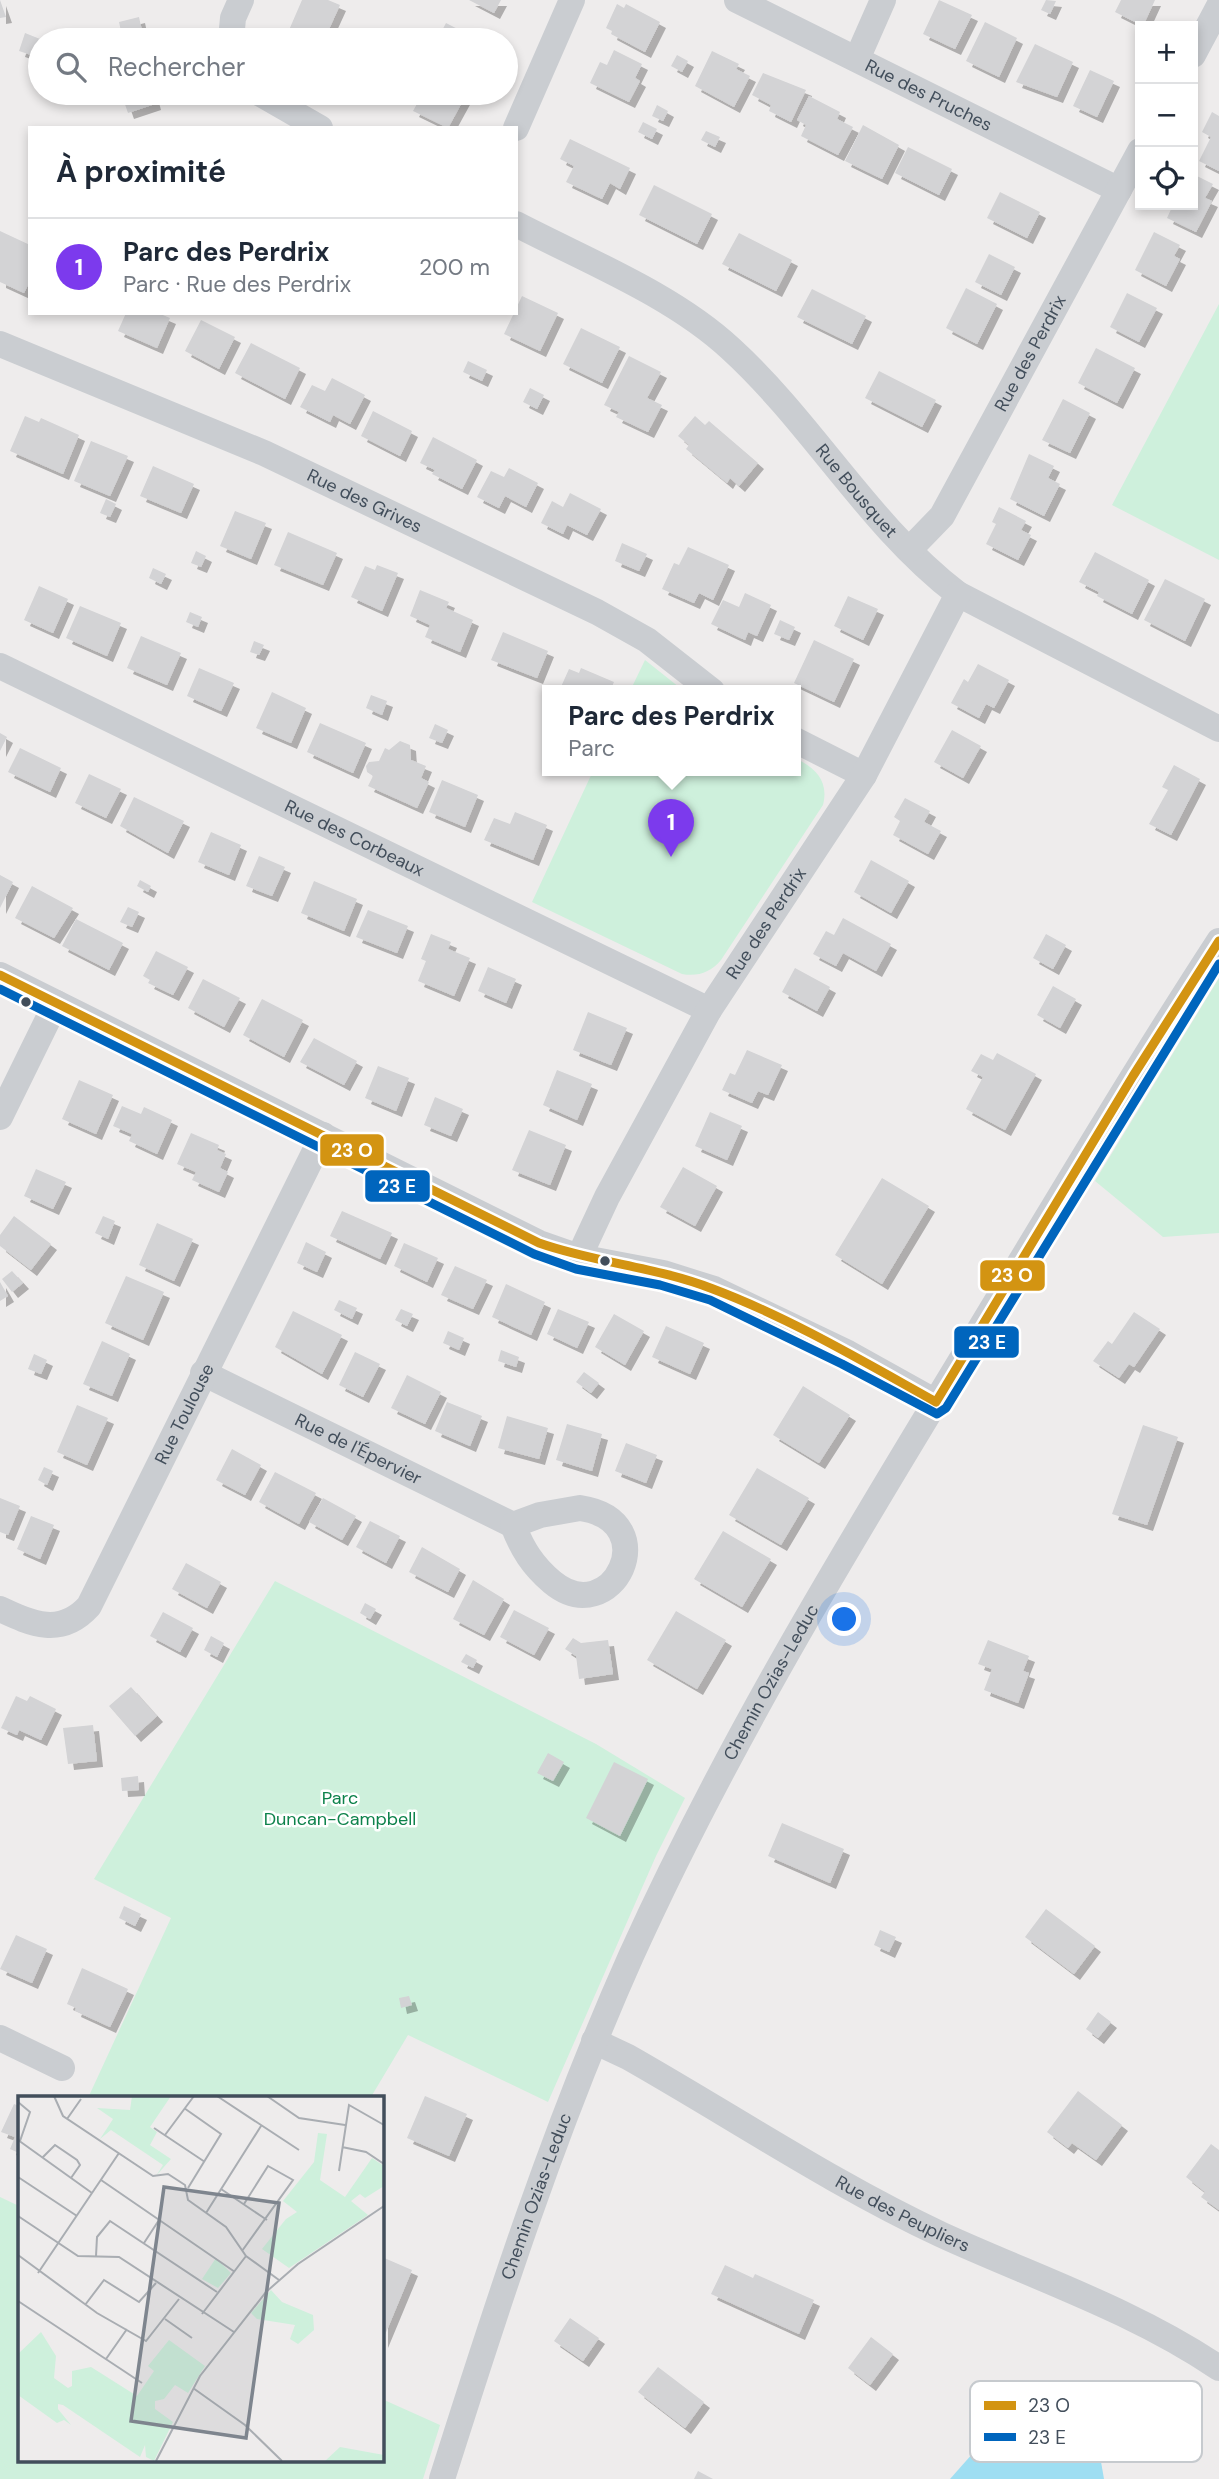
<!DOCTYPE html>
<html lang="fr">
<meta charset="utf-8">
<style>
:root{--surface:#fff;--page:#f6f6f7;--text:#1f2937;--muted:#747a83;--line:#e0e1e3;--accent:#7c3aed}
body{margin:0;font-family:"DM Sans",sans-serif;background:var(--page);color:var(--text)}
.controls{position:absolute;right:21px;top:21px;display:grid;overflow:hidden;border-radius:0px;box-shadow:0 4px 10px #0003}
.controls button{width:63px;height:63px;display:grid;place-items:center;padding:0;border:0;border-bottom:2px solid var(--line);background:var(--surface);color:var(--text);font:35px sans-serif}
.you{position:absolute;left:845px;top:1620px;width:24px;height:24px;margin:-18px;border:5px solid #fff;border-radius:50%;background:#1a73e8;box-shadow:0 0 0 10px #1a73e833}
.badge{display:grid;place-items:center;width:46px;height:46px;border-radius:50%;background:var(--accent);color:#fff;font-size:23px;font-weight:700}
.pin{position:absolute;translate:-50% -58px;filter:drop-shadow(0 2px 4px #0008)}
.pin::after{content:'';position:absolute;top:37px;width:24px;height:21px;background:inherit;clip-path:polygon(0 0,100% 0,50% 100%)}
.popup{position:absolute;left:542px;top:685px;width:259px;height:91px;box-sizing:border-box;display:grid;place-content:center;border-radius:0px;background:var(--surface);filter:drop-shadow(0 2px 5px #0005);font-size:23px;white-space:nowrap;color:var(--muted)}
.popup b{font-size:26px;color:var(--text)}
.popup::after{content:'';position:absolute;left:50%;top:100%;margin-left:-14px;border:14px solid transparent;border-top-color:var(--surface)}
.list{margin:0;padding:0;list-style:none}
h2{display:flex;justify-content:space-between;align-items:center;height:91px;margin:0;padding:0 28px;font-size:30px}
h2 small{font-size:23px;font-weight:400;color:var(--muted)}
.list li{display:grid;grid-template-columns:46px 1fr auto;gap:21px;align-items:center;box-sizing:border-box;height:98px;padding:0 28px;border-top:2px solid var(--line)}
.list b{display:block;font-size:26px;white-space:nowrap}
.list p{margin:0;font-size:23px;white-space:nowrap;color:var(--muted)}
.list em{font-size:23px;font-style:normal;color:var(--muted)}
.icon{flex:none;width:38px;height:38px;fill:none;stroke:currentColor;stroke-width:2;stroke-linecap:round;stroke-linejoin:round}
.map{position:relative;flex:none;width:1219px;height:2479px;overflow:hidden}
.search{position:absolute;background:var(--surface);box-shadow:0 4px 10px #0003;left:28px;top:28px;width:490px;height:77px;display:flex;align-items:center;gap:18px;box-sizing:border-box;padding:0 24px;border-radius:38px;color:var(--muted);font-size:26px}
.panel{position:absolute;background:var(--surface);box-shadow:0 4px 10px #0003;left:28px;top:126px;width:490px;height:189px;border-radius:0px}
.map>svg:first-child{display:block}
.green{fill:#cef0dc}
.water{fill:#9edef2}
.building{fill:#d3d3d5;filter:url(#shadow)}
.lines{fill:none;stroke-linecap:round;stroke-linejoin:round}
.minor{stroke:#cacdd1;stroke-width:26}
.bus-1-casing{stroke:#fff;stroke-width:14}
.bus-2-casing{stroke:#fff;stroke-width:14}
.bus-1{stroke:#d39412;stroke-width:9}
.bus-2{stroke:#0065bd;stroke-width:9}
.bus-dot{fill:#424e5b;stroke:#fff;stroke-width:2.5}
.labels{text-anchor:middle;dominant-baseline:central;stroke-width:5;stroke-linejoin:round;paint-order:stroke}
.street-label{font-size:18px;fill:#424e5b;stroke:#fff}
.park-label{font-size:18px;fill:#0d824b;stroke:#fff}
.inset-road{fill:none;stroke:#a9adb2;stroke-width:2}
.view{fill:#7e858e;fill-opacity:0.15;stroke:#7e858e;stroke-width:3.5}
.inset-edge{fill:none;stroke:#424e5b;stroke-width:3.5}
.key{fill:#fff;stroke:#c6cace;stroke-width:2}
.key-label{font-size:19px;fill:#424e5b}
.line-badge{stroke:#fff;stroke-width:2.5}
.badge-label{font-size:19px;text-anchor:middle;font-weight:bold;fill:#fff}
</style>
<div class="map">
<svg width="1219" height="2479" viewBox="0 0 1219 2479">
<defs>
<filter id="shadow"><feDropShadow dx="6" dy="6" stdDeviation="0" flood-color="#0004"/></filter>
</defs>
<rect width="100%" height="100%" fill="#eeecec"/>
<!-- green -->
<path class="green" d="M1219,304V560L1112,505Z
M645,660L684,691H630Z
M795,758C816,768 829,781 823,805L721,960C711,972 698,977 682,974L532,902L593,771H795Z
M1219,978V1233L1163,1237L1095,1181Z
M275,1581L596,1744L685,1798L656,1856L548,2102L408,2035L371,2097L88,2098L171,1918L94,1879Z
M0,2197L19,2206V2460H382V2399L440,2425L423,2479H0Z"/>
<!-- water -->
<path class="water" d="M1019,2401L1057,2405L1100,2456L1104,2479H950Z"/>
<!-- building -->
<path class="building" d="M0,0L6,17L0,18Z
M302,0H328L340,5L324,40H294L286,37Z
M469,0H501L494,13Z
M939,0L972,15L955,49L923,34Z
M1046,0L1056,1L1050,14L1041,10Z
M1121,0H1155L1143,26L1115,12Z
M617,4L624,8L626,4L660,22L645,52L611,34L612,31L606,28Z
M139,17L142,31L122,36L119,22Z
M985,22L1017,38L999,77L966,61Z
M446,23L479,40H437Z
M25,33L40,39L34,56L19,51Z
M1035,44L1073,62L1057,97L1016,82Z
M614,50L642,64L635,78L640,81L629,102L590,83L600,62L607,65Z
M712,51L739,64L736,69L750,76L734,107L695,86Z
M677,55L688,61L682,72L671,66Z
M1090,70L1114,81L1097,117L1073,106Z
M763,73L806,90L791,122L769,111L771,105L752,95Z
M121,93H152L155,104L128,113Z
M423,93H457L465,97L448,128L413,111Z
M809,96L840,112L837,119L853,127L838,155L801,136L806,125L797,120Z
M657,105L668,111L663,121L652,116Z
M1212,112L1219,116V171L1199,161L1211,137L1202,132Z
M643,122L657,129L652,139L638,132Z
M863,125L899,145L882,179L845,161Z
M706,131L720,137L715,147L701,140Z
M570,139L630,168L620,189L610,183L602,199L566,182L574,166L560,159Z
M908,147L952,169L939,195L895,173Z
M1193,174L1213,184L1205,198L1212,201L1196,232L1167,218L1173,205H1193Z
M654,185L712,214L697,244L639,215Z
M1000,192L1040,212L1027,238L987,218Z
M0,231L30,245V281L24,293L0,282Z
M1154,232L1180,245L1174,256L1180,259L1166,286L1135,270Z
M739,233L792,260L776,291L722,264Z
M989,254L1015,267L1001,295L975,282Z
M966,288L997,304L977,344L946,328Z
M812,289L866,316L852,344L797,317Z
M1127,293L1157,308L1139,342L1110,327Z
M522,296L558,313L540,351L504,334Z
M126,313H158L170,318L157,348L118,331Z
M201,320L235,337L219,369L185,351Z
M581,328L620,347L602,383L563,364Z
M251,343L300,368L285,399L235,373Z
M1096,348L1135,368L1117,403L1078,383Z
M629,356L661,372L647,398L662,405L648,432L616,417L619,412L604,405Z
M468,361L487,370L482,381L463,372Z
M879,371L936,400L922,427L865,398Z
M332,378L365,395L350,424L333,415L330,422L300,407L312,385L325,391Z
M530,388L544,395L537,409L523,402Z
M1063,399L1090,413L1070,453L1042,440Z
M373,411L412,431L400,456L361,436Z
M25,416L39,422L41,418L79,435L63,474L10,451Z
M695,416L705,425L709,421L758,463L739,486L730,478L727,483L686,449L689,445L678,436Z
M433,437L477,460L462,489L432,474L435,470L420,463Z
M91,441L128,456L110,496L74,481Z
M1029,454L1054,466L1048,478L1060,484L1044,516L1010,499Z
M153,466L194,484L181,513L140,496Z
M509,468L538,483L526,507L505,496L499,508L477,497L491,471L504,477Z
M570,493L601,509L587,535L567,525L563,534L541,523L552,501L563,507Z
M106,499L116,504L110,517L100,513Z
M999,507L1026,521L1021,530L1031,535L1018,560L986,544L996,524L992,522Z
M235,511L266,523L251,559L220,546Z
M288,532L337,553L323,585L274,565Z
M622,543L647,554L639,571L615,561Z
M688,547L729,565L713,600L699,593L694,603L662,589L674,563L679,565Z
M196,551L206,556L201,567L191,563Z
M1095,552L1149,580L1132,614L1097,596L1099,592L1079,582Z
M377,565L398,573L382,611L351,597L365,566L375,570Z
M153,568L166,574L161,584L149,578Z
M1165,579L1205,599L1185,641L1144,620Z
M39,586L68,599L53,633L24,620Z
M420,590L449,602L446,608L473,620L460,652L425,637L430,625L410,616Z
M745,593L771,605L757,636L748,632L745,640L711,624L723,600L739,607Z
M848,596L878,609L863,640L834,626Z
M80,606L121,623L107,656L66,638Z
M190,612L202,617L198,627L186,622Z
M780,620L795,627L789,640L774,634Z
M503,632L548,651L537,678L491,660Z
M141,636L181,653L167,685L127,668Z
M814,640L854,659L834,702L794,683Z
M254,641L264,645L259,655L250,652Z
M978,664L1009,680L994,708L986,704L979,718L951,703L964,679L968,682Z
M199,668L234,683L221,711L187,696Z
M581,668L614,682L610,691L560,689L569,669L579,673Z
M272,692L306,708L291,743L256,728Z
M371,695L387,701L382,715L366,708Z
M320,723L366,743L353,773L307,752Z
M435,724L448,730L442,743L429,738Z
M952,730L981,746L963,778L934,762Z
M0,733L7,737L0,751Z
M400,741L410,745L411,760L426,766L421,778L429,782L417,808L368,786L373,776L367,772L366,766L369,762L379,761L385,748L389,750Z
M20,748L61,768L50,792L8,772Z
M1174,765L1200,779L1171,835L1149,824L1168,790L1162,787Z
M89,774L121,789L106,818L75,803Z
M442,780L478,795L465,827L429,812Z
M134,797L184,821L168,853L120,826Z
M905,798L930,811L924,822L941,831L928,854L893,835L900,821L894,817Z
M515,812L547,825L533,860L484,840L494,818L510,824Z
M211,832L241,845L229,875L198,862Z
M259,856L285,867L272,896L246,886Z
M871,860L909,881L891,913L854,892Z
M0,875L13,882L0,908Z
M140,880L151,886L148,892L137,886Z
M314,881L357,899L344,931L301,913Z
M32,886L73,908L54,938L15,918Z
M128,907L139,912L132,927L120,922Z
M368,910L408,926L397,953L356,937Z
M843,918L891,944L876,971L843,953L836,966L813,954L826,931L834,935Z
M76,919L123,943L109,970L62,946Z
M431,934L451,942L448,949L470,958L454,996L418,981L426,961L421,959Z
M1046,934L1066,945L1053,969L1033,958Z
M156,951L188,967L173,995L148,983L150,980L143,976Z
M488,967L516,979L506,1003L478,991Z
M795,968L830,987L817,1011L782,992Z
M203,979L240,998L224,1027L188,1008Z
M1053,986L1076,999L1060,1028L1037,1015Z
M262,999L303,1020L284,1057L243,1035Z
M588,1012L627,1028L611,1065L573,1050Z
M314,1038L357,1061L344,1085L300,1062Z
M747,1050L782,1065L768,1095L758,1091L752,1103L722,1090L730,1073L735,1075Z
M997,1053L1036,1074L1005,1130L966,1109L983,1077L971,1071L981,1054L993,1060Z
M378,1066L409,1078L396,1111L365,1098Z
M557,1070L592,1084L577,1120L543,1105Z
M79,1080L113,1095L96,1134L62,1119Z
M435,1097L463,1109L451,1136L424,1125Z
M122,1106L141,1114L144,1107L172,1120L157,1154L129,1141L132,1134L113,1126Z
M710,1112L742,1126L727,1160L695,1146Z
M529,1130L566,1145L550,1185L512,1170Z
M191,1133L219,1145L217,1150L226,1154L220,1168L228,1172L219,1192L192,1180L196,1172L177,1164Z
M683,1167L717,1186L695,1226L660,1207Z
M36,1169L66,1182L53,1209L24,1196Z
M882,1178L929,1206L882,1284L835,1255Z
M342,1211L392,1233L380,1259L330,1236Z
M14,1216L51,1244L31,1270L0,1246V1235Z
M103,1216L115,1221L108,1239L95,1233Z
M157,1223L193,1239L174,1281L139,1265Z
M306,1242L326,1252L317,1272L297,1263Z
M404,1243L438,1258L427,1282L394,1266Z
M455,1266L487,1280L473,1309L441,1295Z
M12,1271L23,1283L12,1292L2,1279Z
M126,1276L164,1292L143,1340L105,1323Z
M0,1282L8,1296L0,1301Z
M506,1284L545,1302L531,1335L492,1317Z
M339,1300L357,1308L352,1319L334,1310Z
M401,1309L413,1314L407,1326L395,1320Z
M558,1309L589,1322L577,1348L547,1334Z
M293,1311L342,1335L322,1374L275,1347Z
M1134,1312L1160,1329L1134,1367L1129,1364L1119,1378L1093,1361L1108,1341L1112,1344Z
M614,1314L644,1331L625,1365L595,1347Z
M666,1326L704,1343L690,1374L652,1357Z
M448,1331L464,1338L459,1350L443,1343Z
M102,1341L130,1354L112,1396L83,1384Z
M501,1350L519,1357L516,1367L498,1361Z
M355,1352L380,1364L363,1397L339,1385Z
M34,1354L47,1360L41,1374L28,1369Z
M584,1372L599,1383L591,1393L576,1382Z
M407,1375L441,1392L425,1424L391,1408Z
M803,1386L850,1415L819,1463L773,1435Z
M447,1402L482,1416L470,1446L435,1431Z
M77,1405L108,1418L87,1465L57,1452Z
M507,1416L548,1428L539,1459L498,1448Z
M567,1424L602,1434L592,1471L556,1460Z
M1143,1425L1178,1437L1147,1525L1112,1514Z
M626,1443L657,1455L646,1483L615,1471Z
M232,1449L261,1465L245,1495L216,1480Z
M44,1467L53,1471L47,1485L38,1480Z
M757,1468L809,1498L781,1545L729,1515Z
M275,1472L316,1493L299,1524L259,1502Z
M0,1498L20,1506L8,1535L0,1532Z
M323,1498L356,1516L342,1540L309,1522Z
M31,1516L54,1525L40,1559L17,1549Z
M370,1521L400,1536L386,1563L356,1547Z
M723,1531L771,1559L742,1607L694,1579Z
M422,1547L460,1569L448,1592L409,1572Z
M186,1563L221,1582L207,1608L172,1589Z
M473,1580L504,1599L484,1635L453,1619Z
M365,1603L376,1609L370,1619L360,1613Z
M514,1610L549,1628L534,1655L500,1637Z
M676,1611L726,1640L697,1689L647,1660Z
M163,1612L193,1628L180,1652L150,1636Z
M211,1636L224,1643L217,1657L204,1650Z
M573,1638L581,1643L608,1640L613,1674L579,1679L576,1656L565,1649Z
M988,1640L1029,1656L1023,1671L1029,1673L1018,1703L984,1690L992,1669L978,1664Z
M466,1654L477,1660L473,1668L461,1662Z
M131,1687L157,1716L135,1736L109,1706Z
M16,1696L27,1701L30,1696L56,1709L41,1740L19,1730L17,1735L1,1728Z
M93,1725L97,1761L68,1764L63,1728Z
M548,1753L564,1762L553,1781L537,1773Z
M614,1762L648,1779L620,1836L586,1818Z
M138,1776L139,1790L122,1791L121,1778Z
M782,1823L844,1849L830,1883L768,1856Z
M124,1906L141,1914L135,1926L119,1918Z
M1046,1909L1095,1946L1074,1974L1025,1937Z
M880,1930L896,1937L889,1952L874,1945Z
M16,1935L47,1949L32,1983L0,1969Z
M82,1968L128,1989L110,2027L75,2011L76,2008L67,2004Z
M409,1996L412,2005L401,2008L399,1998Z
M1098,2012L1111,2022L1098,2038L1086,2029Z
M1078,2091L1122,2125L1096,2160L1072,2143L1068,2148L1047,2132Z
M425,2096L467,2114L449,2156L407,2138Z
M14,2104L19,2106V2153L10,2149L15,2137L1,2132Z
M1211,2144L1219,2150V2210L1201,2197L1205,2192L1186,2177Z
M382,2257L412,2270L382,2342Z
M725,2265L753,2278L755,2274L814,2300L799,2334L711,2294Z
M570,2318L599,2338L583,2361L554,2341Z
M871,2337L893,2354L870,2385L848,2368Z
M658,2367L704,2402L685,2428L638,2392Z
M698,2471L713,2479H694Z"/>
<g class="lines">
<!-- minor -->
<g class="minor">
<path id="s1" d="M737,0L1119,190"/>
<path d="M231,40L233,18L241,0"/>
<path d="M1193,55L1219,6"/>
<path d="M857,59L883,0"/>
<path d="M259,93L320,128"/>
<path d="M516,128L572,0"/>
<path id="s2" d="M516,224C587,261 673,295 731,349C813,424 869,526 958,594L1219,729"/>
<path id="s3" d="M0,344L264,453L597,612L647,640L712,691"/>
<path id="s4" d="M910,549L942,516L1140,151"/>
<path id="s5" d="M0,666L709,1010"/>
<path d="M795,740L864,775"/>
<path d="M0,975L539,1243L579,1257L663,1273L714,1289L848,1353L936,1402"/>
<path d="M0,1117L56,1003"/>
<path id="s6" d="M579,1257L607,1197L709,1010L864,775L958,594"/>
<path id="s7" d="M203,1373L513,1525"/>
<path d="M580,1508C667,1521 612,1632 552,1582C533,1566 522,1549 513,1525L540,1515Z"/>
<path id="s8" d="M0,1609C32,1624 61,1637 89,1606L323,1135"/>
<path d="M0,2038L62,2068"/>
<path id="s9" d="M594,2041L628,2057C732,2116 833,2184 942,2235C1036,2278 1133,2310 1219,2368"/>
<path id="s10" d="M442,2479C498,2302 555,2126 631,1956C721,1757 833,1571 946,1385C1036,1237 1124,1087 1219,941"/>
</g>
<defs>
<path id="bus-1" d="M0,975L539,1243C596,1263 657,1267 713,1289C790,1318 864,1362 936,1402L1133,1076L1219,941"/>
<path id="bus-2" d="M0,989L534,1254L576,1269L660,1285L710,1300L842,1364L937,1414L946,1408L1219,964"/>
</defs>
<!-- bus-1 casing -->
<use href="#bus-1" class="bus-1-casing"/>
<!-- bus-2 casing -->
<use href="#bus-2" class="bus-2-casing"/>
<!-- bus-1 -->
<use href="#bus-1" class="bus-1"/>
<!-- bus-2 -->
<use href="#bus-2" class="bus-2"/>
</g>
<!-- markers -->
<g class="bus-dot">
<circle cx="26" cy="1002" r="6"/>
<circle cx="605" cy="1261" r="6"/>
</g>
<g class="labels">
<!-- street labels -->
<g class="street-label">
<text stroke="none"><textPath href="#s1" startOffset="214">Rue des Pruches</textPath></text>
<text stroke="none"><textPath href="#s4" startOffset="231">Rue des Perdrix</textPath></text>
<text stroke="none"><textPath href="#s2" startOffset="439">Rue Bousquet</textPath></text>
<text stroke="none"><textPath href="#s3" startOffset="397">Rue des Grives</textPath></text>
<text stroke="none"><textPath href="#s5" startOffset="394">Rue des Corbeaux</textPath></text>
<text stroke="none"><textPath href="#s6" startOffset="383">Rue des Perdrix</textPath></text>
<text stroke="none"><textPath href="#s8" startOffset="312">Rue Toulouse</textPath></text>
<text stroke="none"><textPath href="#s7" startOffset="173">Rue de l'Épervier</textPath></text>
<text stroke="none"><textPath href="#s10" startOffset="864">Chemin Ozias-Leduc</textPath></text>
<text stroke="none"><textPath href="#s10" startOffset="298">Chemin Ozias-Leduc</textPath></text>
<text stroke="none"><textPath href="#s9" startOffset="354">Rue des Peupliers</textPath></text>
</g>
<!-- park labels -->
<g class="park-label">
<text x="340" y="1798">Parc<tspan x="340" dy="21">Duncan-Campbell</tspan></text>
</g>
</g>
<!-- overview -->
<g transform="translate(18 2096)">
<rect width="366" height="366" fill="#eeecec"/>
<path d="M114,0H153L132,31L139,36L132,49L153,63L138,80L145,69L93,34L82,43L95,23L79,12L112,14ZM300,37L309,38L302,84L327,101L354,62L366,70V90L347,102L342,98L333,105L350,119L271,172L244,153L268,123L279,116L265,105L296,66ZM198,162L213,177L200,192L184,183ZM253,194L264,206L295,219L296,234L280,248L272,243L277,229L239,223L233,217ZM23,236L38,260L36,282L50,292L54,290V275L73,271L119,300L136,275L130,270L151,244L187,270L170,297L157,289L146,303L137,305V313L155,326L136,365L128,361L127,349L122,361L45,309L40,308V313L53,329L46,324L39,327L0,299V258ZM322,351L366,359V365H307Z" fill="#cef0dc"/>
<path class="inset-road" d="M36,0L45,20L135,80L150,78L167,89L170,104L208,131L228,160L261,184M199,0L281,54M249,0L281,22L327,29M0,6L12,16L2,45M166,12L203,38L170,92M49,23L63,3M136,32L187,66M147,39L176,0M0,44L74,97M324,51L348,56L366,68M24,62L37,49L59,64L62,69L53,82M321,75L331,9L366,29M0,81L59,120M83,84L217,176M203,93L249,124M188,117L243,30M0,120L60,160L101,161L216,236M126,147L141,124M224,155L275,84L250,70L226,108M0,159L79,217L128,245L161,203M78,160L79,141L92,125L199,196M20,177L101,57M0,205L124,287M67,209L86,184L121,206L138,187M184,218L228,160M147,223L174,242M88,263L109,233M175,292L227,329L264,365M138,365L182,280L248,196L280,168L366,110"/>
<path class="view" d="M146,91L261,107L228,342L113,325Z"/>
<rect width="366" height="366" class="inset-edge"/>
</g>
<!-- legend -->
<rect x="970" y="2381" width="232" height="81" rx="10" class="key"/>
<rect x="984" y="2401" width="32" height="9" fill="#d39412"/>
<rect x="984" y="2433" width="32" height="8" fill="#0065bd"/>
<g class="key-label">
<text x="1028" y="2412">23 O</text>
<text x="1028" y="2444">23 E</text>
</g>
<g class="line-badge">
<rect x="319" y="1133" width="66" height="34" rx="7" fill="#d39412"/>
<rect x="364" y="1169" width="67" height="34" rx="7" fill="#0065bd"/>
<rect x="979" y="1259" width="67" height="33" rx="7" fill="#d39412"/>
<rect x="953" y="1325" width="67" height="34" rx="7" fill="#0065bd"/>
</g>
<g class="badge-label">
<text x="352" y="1157">23 O</text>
<text x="397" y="1193">23 E</text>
<text x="1012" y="1282">23 O</text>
<text x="987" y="1349">23 E</text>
</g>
</svg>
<div class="controls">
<button>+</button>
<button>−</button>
<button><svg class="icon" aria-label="locate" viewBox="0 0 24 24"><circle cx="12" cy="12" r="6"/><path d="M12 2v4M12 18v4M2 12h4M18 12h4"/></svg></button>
</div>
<div class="you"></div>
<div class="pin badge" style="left:671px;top:857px">1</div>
<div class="popup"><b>Parc des Perdrix</b>Parc</div>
<div class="search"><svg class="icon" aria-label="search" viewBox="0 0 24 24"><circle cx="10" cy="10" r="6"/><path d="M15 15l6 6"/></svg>Rechercher</div>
<section class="panel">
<h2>À proximité<small></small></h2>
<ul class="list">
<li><span class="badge">1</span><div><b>Parc des Perdrix</b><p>Parc · Rue des Perdrix</p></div><em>200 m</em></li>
</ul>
</section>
</div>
